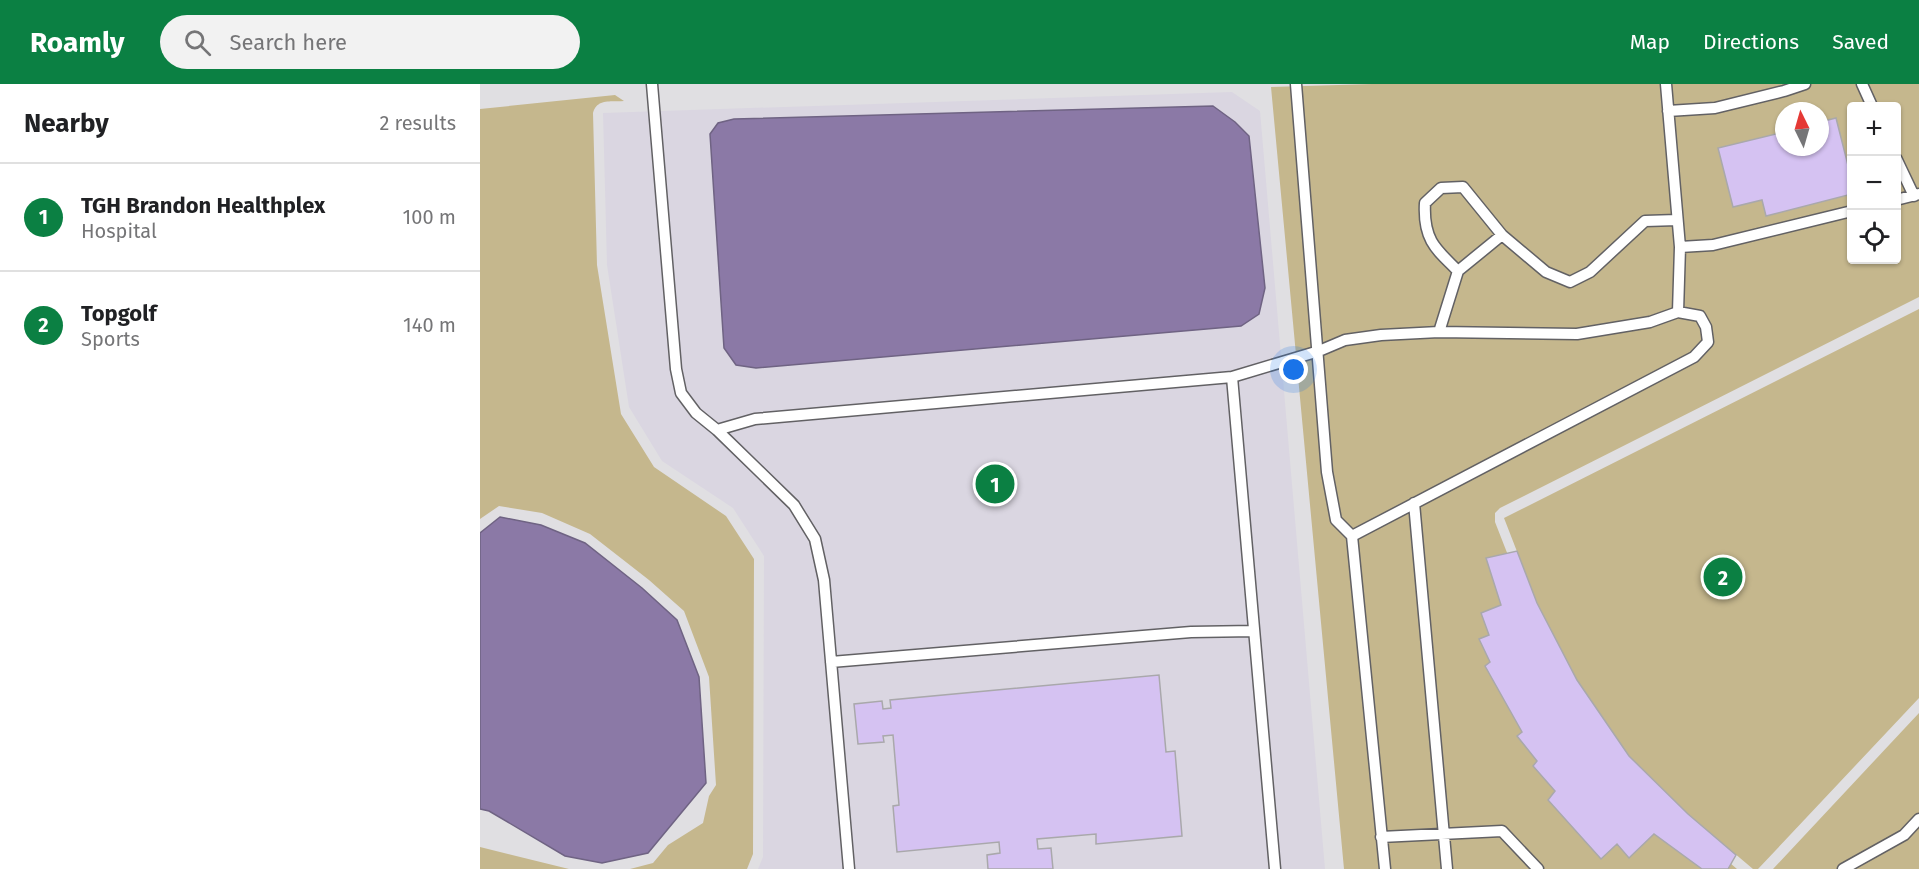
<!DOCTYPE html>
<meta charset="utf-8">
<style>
:root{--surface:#fff;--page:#f2f2f2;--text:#202124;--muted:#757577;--line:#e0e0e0;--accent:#0b8043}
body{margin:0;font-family:"Fira Sans",sans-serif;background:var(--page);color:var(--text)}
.controls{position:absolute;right:18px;top:18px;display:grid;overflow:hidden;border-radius:6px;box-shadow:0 2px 4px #0004}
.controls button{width:54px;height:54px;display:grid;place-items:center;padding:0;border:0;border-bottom:2px solid var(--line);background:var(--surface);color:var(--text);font:30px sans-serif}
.compass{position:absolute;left:1295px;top:18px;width:54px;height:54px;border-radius:50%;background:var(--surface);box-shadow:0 2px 4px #0004;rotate:355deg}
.you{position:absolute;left:814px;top:286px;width:21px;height:21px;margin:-15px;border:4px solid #fff;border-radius:50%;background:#1a73e8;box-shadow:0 0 0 9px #1a73e833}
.badge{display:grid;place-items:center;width:39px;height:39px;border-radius:50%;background:var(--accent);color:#fff;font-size:20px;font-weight:700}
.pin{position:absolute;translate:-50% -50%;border:3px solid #fff;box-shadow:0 2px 6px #0006}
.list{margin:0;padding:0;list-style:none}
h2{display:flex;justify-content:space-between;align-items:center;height:78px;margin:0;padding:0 24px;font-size:26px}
h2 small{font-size:20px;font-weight:400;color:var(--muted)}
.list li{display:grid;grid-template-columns:39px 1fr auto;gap:18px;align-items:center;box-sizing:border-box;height:108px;padding:0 24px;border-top:2px solid var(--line)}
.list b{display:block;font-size:22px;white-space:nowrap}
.list p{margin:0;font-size:20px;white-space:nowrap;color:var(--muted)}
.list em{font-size:20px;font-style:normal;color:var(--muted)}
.icon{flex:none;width:33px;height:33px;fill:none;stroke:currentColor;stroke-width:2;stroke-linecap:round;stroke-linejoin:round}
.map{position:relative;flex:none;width:1439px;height:785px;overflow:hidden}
header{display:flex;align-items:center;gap:36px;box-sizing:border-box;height:84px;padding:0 30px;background:var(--accent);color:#fff}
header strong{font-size:28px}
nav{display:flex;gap:33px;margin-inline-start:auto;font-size:21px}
.search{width:420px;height:54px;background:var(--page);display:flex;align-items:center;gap:15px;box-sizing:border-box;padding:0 21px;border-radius:33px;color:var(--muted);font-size:22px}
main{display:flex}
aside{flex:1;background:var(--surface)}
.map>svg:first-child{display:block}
.built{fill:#dad6e1}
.green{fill:#c5b78d;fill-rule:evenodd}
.water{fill:#8b79a6;stroke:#6f6383;stroke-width:1.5}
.building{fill:#d5c2f2;stroke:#a9a8ab;stroke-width:1.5}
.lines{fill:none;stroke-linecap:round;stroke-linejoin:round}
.lane-casing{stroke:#626164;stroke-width:13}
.lane{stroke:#fff;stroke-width:10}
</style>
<header>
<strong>Roamly</strong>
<div class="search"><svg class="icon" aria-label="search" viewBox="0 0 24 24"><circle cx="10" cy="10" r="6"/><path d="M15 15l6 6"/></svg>Search here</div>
<nav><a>Map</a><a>Directions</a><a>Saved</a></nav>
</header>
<main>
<aside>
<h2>Nearby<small>2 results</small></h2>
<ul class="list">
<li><span class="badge">1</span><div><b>TGH Brandon Healthplex</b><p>Hospital</p></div><em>100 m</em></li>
<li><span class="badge">2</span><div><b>Topgolf</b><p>Sports</p></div><em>140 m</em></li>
</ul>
</aside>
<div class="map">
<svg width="1439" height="785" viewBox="0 0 1439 785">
<rect width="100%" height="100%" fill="#e0dfe2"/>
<!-- built -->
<path class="built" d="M752,8L780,27L845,785H278L283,773L284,472L253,424L182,377L149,323L127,181L123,29Z"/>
<!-- green -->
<path class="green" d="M892,0H1439V213L1020,424L1015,429V438L1049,525L1089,603L1202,738L1257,785H864L791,3ZM1372,22H1416V176H1372ZM1304,27H1340V63H1304Z
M135,11L144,17C131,18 117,14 113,29L117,181L141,330L174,383L246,432L274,475L273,770L267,785H150L173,779L188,761L223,739L229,712L236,701L229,593L204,527L169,496L110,450L62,429L19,422L0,435V25Z
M1439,225V614L1278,785H1273L1208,730L1149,672L1097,596L1057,519L1024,434Z
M1439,629V785H1293Z
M0,763L89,785H0Z"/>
<!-- water -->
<path class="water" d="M733,22L755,38L769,52L785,204L779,230L761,242L276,284L256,281L244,264L230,50L238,39L254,35Z
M20,433L61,441L105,459L162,504L197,536L219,593L226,699L168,769L122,779L85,772L9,727L0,725V449Z"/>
<!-- building -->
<path class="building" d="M1356,34L1372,97V110L1286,132L1282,116L1253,123L1238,64L1304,48V63H1340V38Z
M1037,467L1057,519L1097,596L1149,672L1208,730L1256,771L1248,785H1222L1174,750L1149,774L1137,760L1121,775L1068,716L1075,707L1053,682L1057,677L1037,652L1042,648L1005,582L1010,578L999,555L1009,551L1001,529L1021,521L1006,474Z
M679,591L686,668L695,667L702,752L616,760V750L557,755L558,765L571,764L573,785H508L507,771L520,769L519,758L417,768L413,722L419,721L413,651L403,652L404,658L378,660L374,620L402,617L403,625L411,624L410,616Z"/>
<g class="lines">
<defs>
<path id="lane" d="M172,0L196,285L201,309L216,329L237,346L314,421L335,455L344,496L369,785
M816,0L847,388L856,436L872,452L905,785
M1186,0L1200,163L1198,228
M1382,0L1392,22
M1188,27L1235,24L1304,7L1325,0
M1416,74L1434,112
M1416,116L1439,110
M1200,163L1233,161L1372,127
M978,187C954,164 943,154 945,119L961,104L983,103L1022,151
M959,248L978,187L1022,151L1066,188L1090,198L1110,188L1165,137L1197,136
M752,293L795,785
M237,346L275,335L752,293L839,267L865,256L901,251L959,248L1097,250L1170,238L1198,228L1220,232L1226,243L1228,258L1214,273L872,452
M934,419L967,785
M351,578L711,548L774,547
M901,753L1022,747L1058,785
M1363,785L1424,751L1439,735"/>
</defs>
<!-- lane casing -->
<use href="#lane" class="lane-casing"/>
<!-- lane -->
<use href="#lane" class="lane"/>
</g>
</svg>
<div class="controls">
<button>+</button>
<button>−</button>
<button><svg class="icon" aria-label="locate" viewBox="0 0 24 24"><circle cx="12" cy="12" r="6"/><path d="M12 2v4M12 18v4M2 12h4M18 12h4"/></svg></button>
</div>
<svg class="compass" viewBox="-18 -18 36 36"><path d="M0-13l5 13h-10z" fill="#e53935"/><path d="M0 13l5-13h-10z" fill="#757577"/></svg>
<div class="you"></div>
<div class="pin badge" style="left:515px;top:400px">1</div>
<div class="pin badge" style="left:1243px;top:493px">2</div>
</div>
</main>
